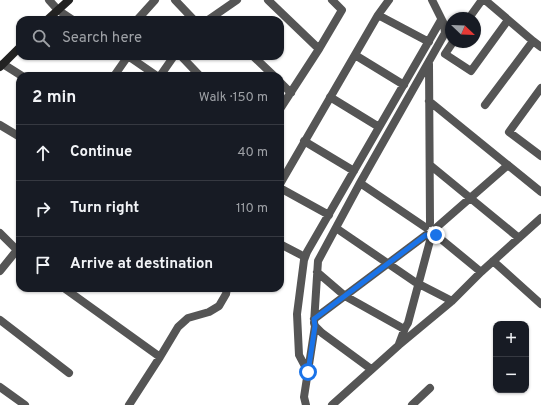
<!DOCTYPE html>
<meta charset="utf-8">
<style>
:root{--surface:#171b24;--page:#20242c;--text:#f1f3f6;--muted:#9ea1a6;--line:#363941}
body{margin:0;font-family:Overpass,sans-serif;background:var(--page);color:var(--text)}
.controls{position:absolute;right:12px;bottom:12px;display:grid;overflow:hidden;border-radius:8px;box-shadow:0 1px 3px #0004}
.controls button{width:36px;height:36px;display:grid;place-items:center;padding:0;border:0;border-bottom:1px solid var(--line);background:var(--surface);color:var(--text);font:20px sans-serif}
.compass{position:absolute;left:445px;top:12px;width:36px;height:36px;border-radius:50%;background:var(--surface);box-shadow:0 1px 3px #0004;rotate:113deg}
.stop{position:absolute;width:12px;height:12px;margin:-9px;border:3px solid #1a73e8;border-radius:50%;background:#fff}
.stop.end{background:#1a73e8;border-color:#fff;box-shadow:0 1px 4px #0008}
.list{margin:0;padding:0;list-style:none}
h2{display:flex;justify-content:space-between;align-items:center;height:52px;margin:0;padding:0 16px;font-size:17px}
h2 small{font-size:13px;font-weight:400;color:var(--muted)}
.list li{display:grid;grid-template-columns:26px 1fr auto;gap:12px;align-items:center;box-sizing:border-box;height:56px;padding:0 16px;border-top:1px solid var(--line)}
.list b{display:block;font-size:15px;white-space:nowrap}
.list em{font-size:13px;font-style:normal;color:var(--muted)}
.icon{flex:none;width:22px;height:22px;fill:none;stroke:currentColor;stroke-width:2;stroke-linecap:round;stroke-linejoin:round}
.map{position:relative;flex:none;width:541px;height:405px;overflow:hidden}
.search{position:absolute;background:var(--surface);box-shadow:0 1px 3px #0004;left:16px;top:16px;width:268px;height:44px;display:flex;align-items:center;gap:10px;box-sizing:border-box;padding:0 14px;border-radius:12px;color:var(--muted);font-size:15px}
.panel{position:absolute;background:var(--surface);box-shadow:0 1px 3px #0004;left:16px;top:72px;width:268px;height:220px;border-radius:12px}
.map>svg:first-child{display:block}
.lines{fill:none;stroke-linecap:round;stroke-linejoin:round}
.minor{stroke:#555;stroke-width:8}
.secondary{stroke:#222;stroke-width:8}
.route{stroke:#1a73e8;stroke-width:5}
</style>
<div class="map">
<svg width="541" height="405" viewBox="0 0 541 405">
<rect width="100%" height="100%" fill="#fff"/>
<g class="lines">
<!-- minor -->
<path class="minor" d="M49,0L58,10L73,20
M175,0L194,20
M268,0L319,49
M485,0L533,41L541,47
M378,15L429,42
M469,18L482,0
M137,20L155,0
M208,20L237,0
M453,42L445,54L471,71L508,20
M355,55L404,85
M181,56L200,76
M253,56L274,76
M3,64L22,76
M429,64L430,223
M114,76L128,56L157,76
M160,76L174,56
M280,82L291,93
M541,88L509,132L541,156
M330,97L379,127
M429,101L541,192
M485,105L533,41
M280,109L319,49L342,10L332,0
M0,125L20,137
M304,141L354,171
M430,165L519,238
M360,183L425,227
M280,184L378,15L389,0
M280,188L329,215
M437,227L508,165
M336,228L415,282L452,301
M0,233L20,253
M436,235L481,272
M280,244L305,257
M493,261L541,304
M0,271L17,250
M317,272L345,296L404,329
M64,288L160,357
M314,319L426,235
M0,320L69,373
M315,326L322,333L371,369
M399,344L405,328L408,323L431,237
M308,372L299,355L297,314L304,260L307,252L441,20
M0,387L25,405
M129,405L160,357L178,327L188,318L209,312L219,306L226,294L227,288
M306,405L304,397L315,326L314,323L318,261L360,183L445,33L444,24L432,0
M332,405L399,345L452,301L481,272L541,218
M412,405L430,388"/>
<!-- secondary -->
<path class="secondary" d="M47,20L69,0
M0,67L20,47"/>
</g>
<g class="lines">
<!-- route -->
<path class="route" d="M308,372L315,326L314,319L426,235L429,237L436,235"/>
</g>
</svg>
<div class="controls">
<button>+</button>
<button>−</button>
</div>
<svg class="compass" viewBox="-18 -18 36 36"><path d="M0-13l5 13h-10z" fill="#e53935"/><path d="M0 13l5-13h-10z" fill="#9ea1a6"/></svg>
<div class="stop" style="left:308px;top:372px"></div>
<div class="stop end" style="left:436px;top:235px"></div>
<div class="search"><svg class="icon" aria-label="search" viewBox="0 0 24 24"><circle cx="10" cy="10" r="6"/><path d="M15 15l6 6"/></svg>Search here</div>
<section class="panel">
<h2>2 min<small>Walk · 150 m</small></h2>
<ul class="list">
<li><svg class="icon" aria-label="ahead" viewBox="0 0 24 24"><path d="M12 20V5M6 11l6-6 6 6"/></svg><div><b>Continue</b></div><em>40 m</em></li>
<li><svg class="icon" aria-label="right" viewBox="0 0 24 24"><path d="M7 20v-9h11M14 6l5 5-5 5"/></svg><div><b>Turn right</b></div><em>110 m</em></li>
<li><svg class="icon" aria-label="arrive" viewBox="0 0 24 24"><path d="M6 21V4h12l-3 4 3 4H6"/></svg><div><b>Arrive at destination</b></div></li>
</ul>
</section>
</div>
